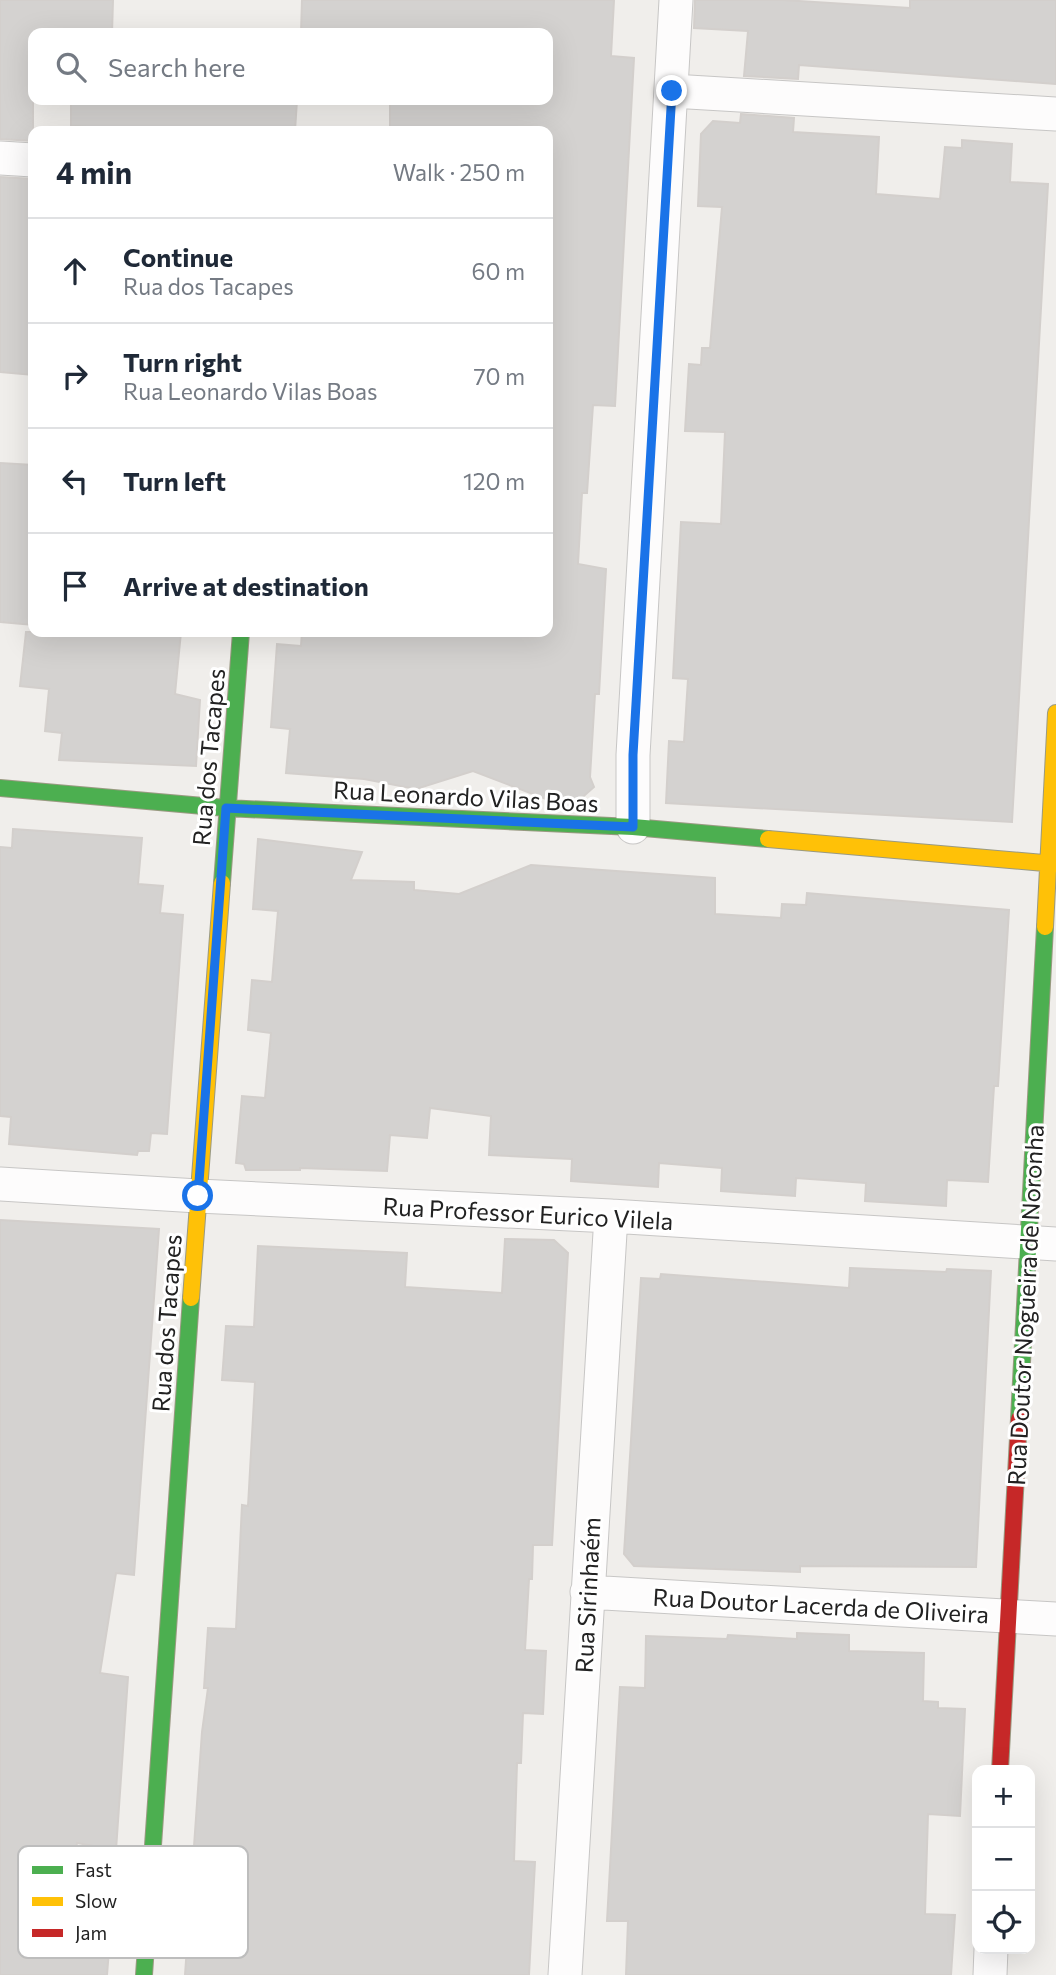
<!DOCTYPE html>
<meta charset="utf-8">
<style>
:root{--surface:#fff;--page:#f2f2f3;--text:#1f2937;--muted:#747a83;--line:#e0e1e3}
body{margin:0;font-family:Commissioner,sans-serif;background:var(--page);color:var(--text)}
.controls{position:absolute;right:21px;bottom:21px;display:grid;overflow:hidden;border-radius:14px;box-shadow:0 7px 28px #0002}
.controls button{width:63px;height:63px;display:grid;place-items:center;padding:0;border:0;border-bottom:2px solid var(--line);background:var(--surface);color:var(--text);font:35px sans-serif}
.stop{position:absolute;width:21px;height:21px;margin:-16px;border:5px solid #1a73e8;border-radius:50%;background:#fff}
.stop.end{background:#1a73e8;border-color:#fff;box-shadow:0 2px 7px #0008}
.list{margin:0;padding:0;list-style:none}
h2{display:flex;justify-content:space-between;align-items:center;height:91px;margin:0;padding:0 28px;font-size:30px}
h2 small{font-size:23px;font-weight:400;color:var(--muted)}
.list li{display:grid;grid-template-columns:46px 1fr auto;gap:21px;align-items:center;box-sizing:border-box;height:105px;padding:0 28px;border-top:2px solid var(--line)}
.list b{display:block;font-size:26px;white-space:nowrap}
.list p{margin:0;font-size:23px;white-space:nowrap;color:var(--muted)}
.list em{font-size:23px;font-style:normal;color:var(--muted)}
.icon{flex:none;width:38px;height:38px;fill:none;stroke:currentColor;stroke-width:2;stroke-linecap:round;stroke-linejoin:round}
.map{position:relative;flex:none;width:1056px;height:1975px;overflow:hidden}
.search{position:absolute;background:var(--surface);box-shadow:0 7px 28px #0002;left:28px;top:28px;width:525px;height:77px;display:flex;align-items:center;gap:18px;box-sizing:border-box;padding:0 24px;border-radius:14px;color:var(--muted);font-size:26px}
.panel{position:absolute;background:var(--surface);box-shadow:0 7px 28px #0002;left:28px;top:126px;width:525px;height:511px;border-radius:14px}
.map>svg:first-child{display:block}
.building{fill:#d4d2d0;stroke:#d3cfcc;stroke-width:2}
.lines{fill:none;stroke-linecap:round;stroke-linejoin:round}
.street-casing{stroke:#c7c6c5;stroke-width:35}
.fast-casing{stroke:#9a9a82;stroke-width:18}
.slow-casing{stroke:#9a9a82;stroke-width:18}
.jam-casing{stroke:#9a9a82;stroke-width:18}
.street{stroke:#fdfcfc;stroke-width:33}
.fast{stroke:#4caf50;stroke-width:16}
.slow{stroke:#ffc107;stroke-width:16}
.jam{stroke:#c62828;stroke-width:16}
.route{stroke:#1a73e8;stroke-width:9}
.labels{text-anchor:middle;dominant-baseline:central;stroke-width:6;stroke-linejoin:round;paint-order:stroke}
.street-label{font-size:24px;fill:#222;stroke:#fff}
.key{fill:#fff;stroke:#bdbdbd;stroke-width:2}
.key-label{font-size:19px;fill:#222}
</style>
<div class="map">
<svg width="1056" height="1975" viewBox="0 0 1056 1975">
<rect width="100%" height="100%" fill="#f0eeeb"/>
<!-- building -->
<path class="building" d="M0,0H113L112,33H33V141L0,139Z
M302,0H614L611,56L634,58L615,406L593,405L587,493H582L578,564L606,569L599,694H595L590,777L594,787L577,802L551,801L473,771L416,789L364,779L286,773L290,729L271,727L277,644L301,646L302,632H548V131H390V100H548V33H301Z
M695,0H783L910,8V0H1056V84L799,65L798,79L744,76L748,31L694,28Z
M71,100H297L295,131H154L71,126Z
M741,114L794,118L793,132L879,137L876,194L940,199L945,147L962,148V140L1012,144L1010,182L1048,184L1012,822L666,803L669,741L684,742L688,679L673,678L681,522L721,524L725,432L685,431L689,364L701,365L702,348H710L722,207L698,206L701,134L713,121L740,123Z
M0,177L33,179V375L0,372Z
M0,463L33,465V625L0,622Z
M26,632H181L175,694L200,700L196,766L59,760L62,733L45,731L49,689L20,686Z
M13,829L142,838L138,884L163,886L160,913L183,915L167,1134L151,1133L149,1151H138L137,1155L9,1144L11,1117L0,1116V847L12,848Z
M258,839L362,852L351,880L414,882V890L459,894L531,865L715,878V914L781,918L782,904L806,905L807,893L1009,910L998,1086H994L988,1182L947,1180L946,1206L865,1201L866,1183L796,1178L795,1196L721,1191L722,1168L659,1163L658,1187L571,1181L572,1159L489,1155L491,1116L430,1108L427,1138L390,1135L387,1171L300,1168V1170H246L244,1164L236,1163L242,1096L265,1098L271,1033L248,1030L252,980L272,982L278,911L253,909Z
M0,1220L159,1229L134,1575L116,1573L100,1673L128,1677L116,1850L77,1843L65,1917L111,1925L107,1975H0Z
M505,1239L554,1240L568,1253L552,1545H533L532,1579H529L525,1650L546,1651L543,1714L523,1713L521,1763H517L514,1861L535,1862L529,1975H185L202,1732L208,1688H204L208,1628L236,1629L242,1505L248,1506L255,1382L222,1380L226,1326L254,1327L258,1246L407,1253L405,1287L502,1293Z
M850,1268L946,1272L947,1269L991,1271L976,1567L800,1566V1572L634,1566L624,1554L641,1278L660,1279L661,1274L849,1288Z
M797,1633L849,1635V1651L924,1653L923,1701L938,1702V1708L965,1709L960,1816L928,1814L925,1914L955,1915L951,1975H626L628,1921H607L620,1687L645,1688L646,1636L727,1639L728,1635L797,1639Z"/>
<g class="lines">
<defs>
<path id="street" d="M672,91L1056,114
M0,158L33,160
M633,827V755L676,0
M0,1184L198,1196L611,1216L1056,1244
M587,1592L1056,1619
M565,1975L611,1216
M990,1975L991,1949"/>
<path id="fast" d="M0,788L226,808L633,827L768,839
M222,883L241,632
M1019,1419L1045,927
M144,1975L191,1298"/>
<path id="slow" d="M768,839L1056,864
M1045,927L1056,713
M191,1298L222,883"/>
<path id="jam" d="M1000,1770L1019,1419"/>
</defs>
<!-- street casing -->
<use href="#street" class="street-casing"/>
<!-- fast casing -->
<use href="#fast" class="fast-casing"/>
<!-- slow casing -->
<use href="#slow" class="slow-casing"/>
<!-- jam casing -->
<use href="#jam" class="jam-casing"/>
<!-- street -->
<use href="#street" class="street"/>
<!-- fast -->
<use href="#fast" class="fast"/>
<!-- slow -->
<use href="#slow" class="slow"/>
<!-- jam -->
<use href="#jam" class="jam"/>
</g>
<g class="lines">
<!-- route -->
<path class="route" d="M198,1196L226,808L633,827V755L672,91"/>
</g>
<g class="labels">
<!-- street labels -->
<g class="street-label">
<text transform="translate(208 757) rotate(-85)">Rua dos Tacapes</text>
<text transform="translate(466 796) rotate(3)">Rua Leonardo Vilas Boas</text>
<text transform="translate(528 1213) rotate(3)">Rua Professor Eurico Vilela</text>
<text transform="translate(1025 1305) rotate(-87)">Rua Doutor Nogueira de Noronha</text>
<text transform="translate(166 1323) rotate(-86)">Rua dos Tacapes</text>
<text transform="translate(587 1595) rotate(-87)">Rua Sirinhaém</text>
<text transform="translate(821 1605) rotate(3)">Rua Doutor Lacerda de Oliveira</text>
</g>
</g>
<!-- legend -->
<rect x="18" y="1846" width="230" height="112" rx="10" class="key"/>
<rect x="32" y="1866" width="31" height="8" fill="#4caf50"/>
<rect x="32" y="1897" width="31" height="9" fill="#ffc107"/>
<rect x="32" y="1929" width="31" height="8" fill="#c62828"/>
<g class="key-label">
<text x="75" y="1877">Fast</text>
<text x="75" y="1908">Slow</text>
<text x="75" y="1940">Jam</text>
</g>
</svg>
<div class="controls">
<button>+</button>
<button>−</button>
<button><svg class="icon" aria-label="locate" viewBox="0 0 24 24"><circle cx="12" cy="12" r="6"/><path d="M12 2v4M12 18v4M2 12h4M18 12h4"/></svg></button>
</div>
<div class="stop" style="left:198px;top:1196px"></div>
<div class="stop end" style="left:672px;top:91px"></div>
<div class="search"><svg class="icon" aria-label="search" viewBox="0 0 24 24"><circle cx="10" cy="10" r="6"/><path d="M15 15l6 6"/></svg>Search here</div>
<section class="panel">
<h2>4 min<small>Walk · 250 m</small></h2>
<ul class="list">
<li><svg class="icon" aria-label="ahead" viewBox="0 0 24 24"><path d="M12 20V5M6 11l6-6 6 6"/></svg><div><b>Continue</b><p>Rua dos Tacapes</p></div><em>60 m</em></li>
<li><svg class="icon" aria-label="right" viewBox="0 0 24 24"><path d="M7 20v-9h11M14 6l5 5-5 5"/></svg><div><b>Turn right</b><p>Rua Leonardo Vilas Boas</p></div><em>70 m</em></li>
<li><svg class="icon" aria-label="left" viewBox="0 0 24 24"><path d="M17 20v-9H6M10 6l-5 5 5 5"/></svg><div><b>Turn left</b></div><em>120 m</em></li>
<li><svg class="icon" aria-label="arrive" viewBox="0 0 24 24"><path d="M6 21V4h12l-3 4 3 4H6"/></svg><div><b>Arrive at destination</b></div></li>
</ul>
</section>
</div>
